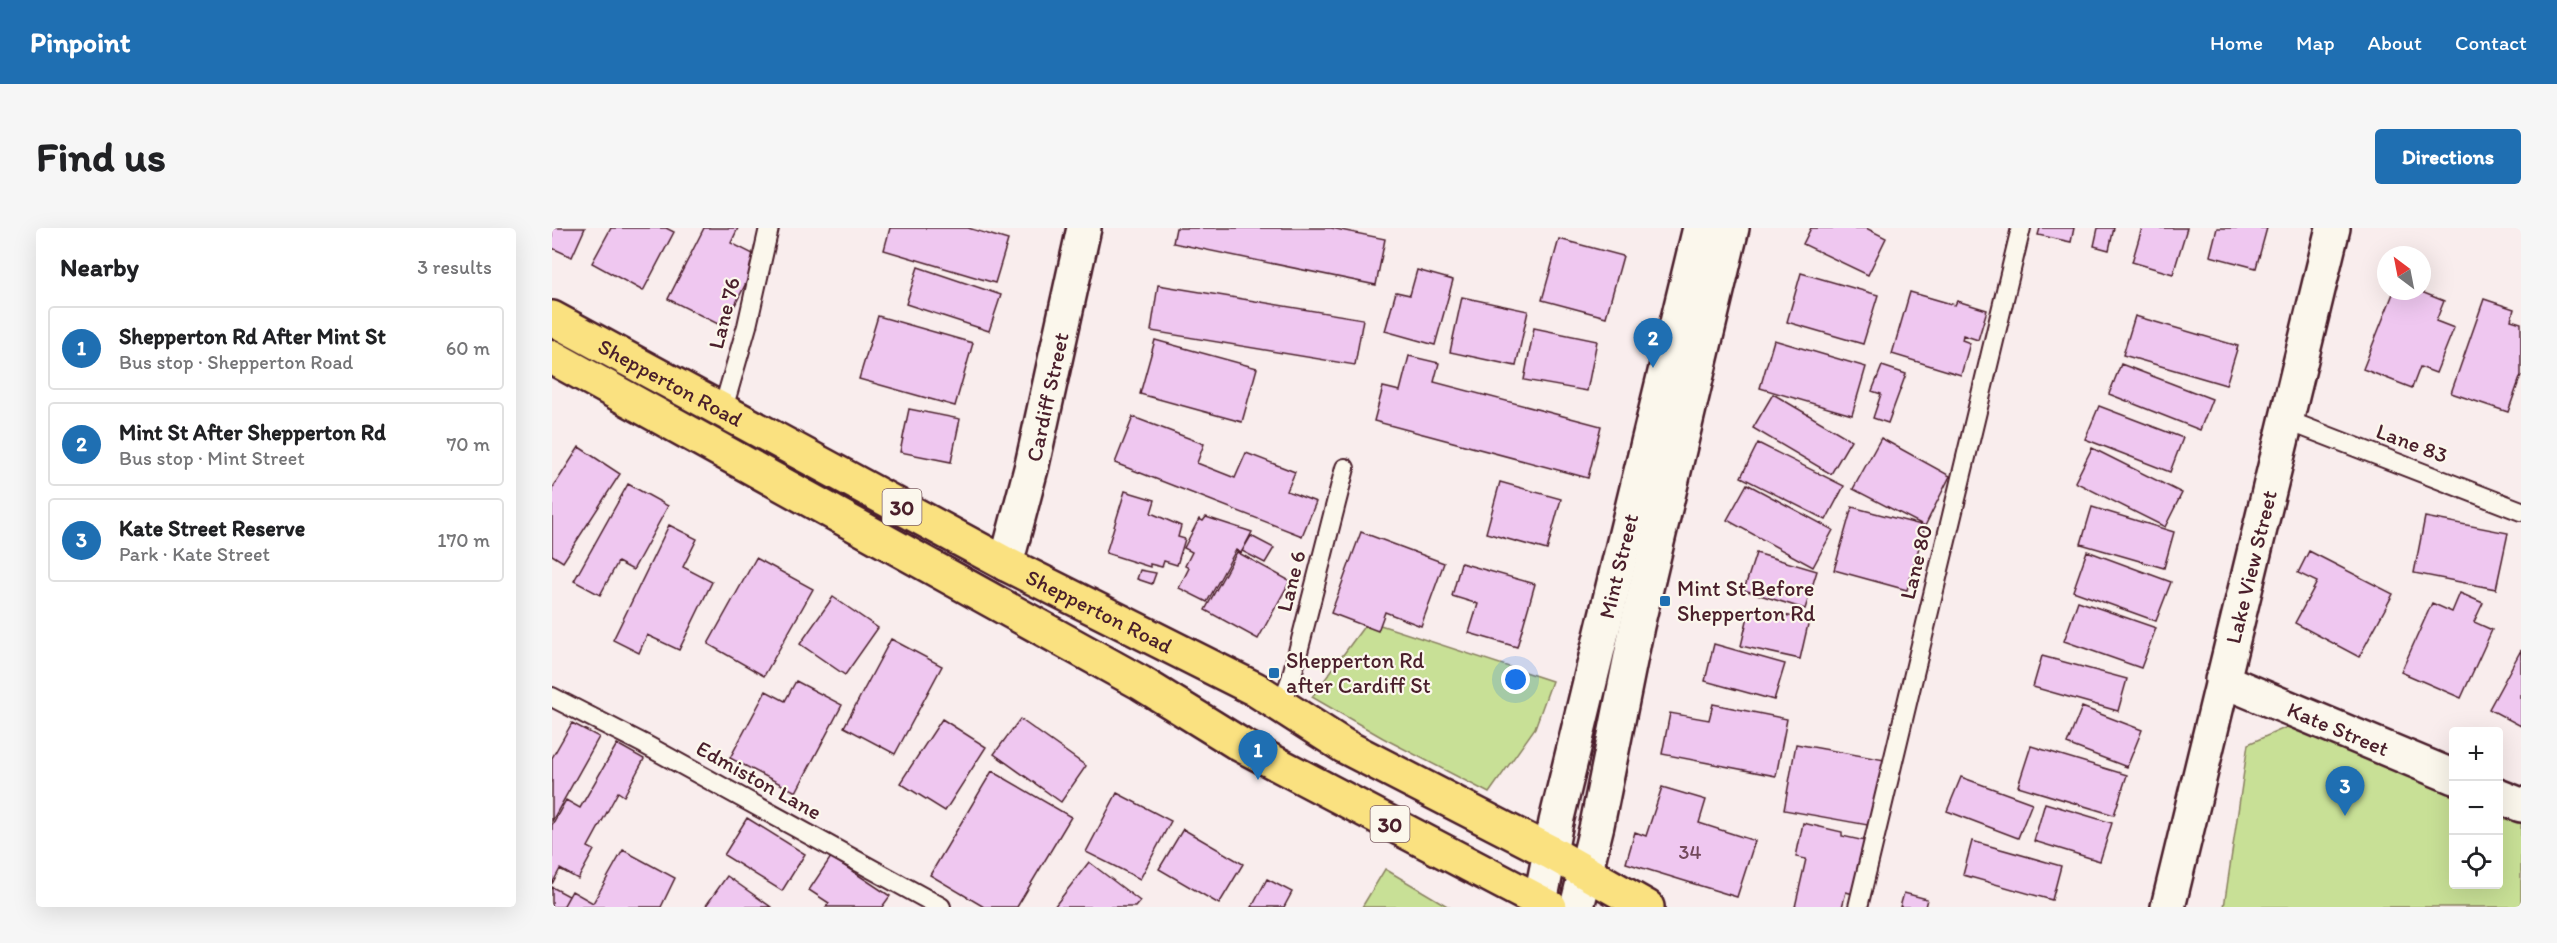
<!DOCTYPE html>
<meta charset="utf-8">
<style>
:root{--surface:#fff;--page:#f6f6f6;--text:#202124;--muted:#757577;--line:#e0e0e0;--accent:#1f6fb2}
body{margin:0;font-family:Itim,sans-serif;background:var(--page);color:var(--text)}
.controls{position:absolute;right:18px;bottom:18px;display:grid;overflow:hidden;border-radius:6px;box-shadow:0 6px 24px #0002}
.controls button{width:54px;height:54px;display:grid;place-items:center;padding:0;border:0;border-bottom:2px solid var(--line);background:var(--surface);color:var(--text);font:30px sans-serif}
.compass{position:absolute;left:1825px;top:18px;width:54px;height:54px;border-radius:50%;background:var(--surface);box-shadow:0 6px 24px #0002;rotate:328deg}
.you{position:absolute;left:964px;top:452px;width:21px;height:21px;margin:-15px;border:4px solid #fff;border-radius:50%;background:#1a73e8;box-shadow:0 0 0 9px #1a73e833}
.badge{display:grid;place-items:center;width:39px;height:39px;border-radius:50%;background:var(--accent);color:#fff;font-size:20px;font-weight:700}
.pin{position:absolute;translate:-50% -50px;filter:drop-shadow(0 2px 3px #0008)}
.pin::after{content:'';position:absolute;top:32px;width:21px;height:18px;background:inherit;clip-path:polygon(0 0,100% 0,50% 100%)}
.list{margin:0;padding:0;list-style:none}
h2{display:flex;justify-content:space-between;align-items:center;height:78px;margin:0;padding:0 24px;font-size:26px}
h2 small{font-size:20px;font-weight:400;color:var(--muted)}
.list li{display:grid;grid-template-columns:39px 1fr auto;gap:18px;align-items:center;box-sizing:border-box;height:84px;margin:0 12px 12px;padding:0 12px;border:2px solid var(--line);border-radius:6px}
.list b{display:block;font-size:22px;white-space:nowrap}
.list p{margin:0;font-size:20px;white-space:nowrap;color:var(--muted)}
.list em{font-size:20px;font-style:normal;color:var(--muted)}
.icon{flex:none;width:33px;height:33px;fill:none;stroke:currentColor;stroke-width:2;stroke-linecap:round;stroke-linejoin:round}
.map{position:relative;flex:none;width:1969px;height:679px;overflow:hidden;border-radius:6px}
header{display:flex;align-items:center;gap:36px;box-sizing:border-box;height:84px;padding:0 30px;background:var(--accent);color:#fff}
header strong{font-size:28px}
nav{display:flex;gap:33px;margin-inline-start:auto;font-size:21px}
.intro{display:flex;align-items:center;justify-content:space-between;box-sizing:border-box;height:144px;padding:0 36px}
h1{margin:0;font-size:42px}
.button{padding:15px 27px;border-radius:6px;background:var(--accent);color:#fff;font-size:21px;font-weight:700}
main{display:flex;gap:36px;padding:0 36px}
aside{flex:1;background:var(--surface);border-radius:6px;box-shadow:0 6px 24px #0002}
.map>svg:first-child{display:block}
.green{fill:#c8e096;stroke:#898060;stroke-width:1.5}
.building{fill:#efc7f0;stroke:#4a1f2b;stroke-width:1.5}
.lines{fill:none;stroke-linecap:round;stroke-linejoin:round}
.lane-casing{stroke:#4a1f2b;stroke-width:22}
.street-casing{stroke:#4a1f2b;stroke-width:38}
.secondary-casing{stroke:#4a1f2b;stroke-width:38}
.highway-casing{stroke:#4a1f2b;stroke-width:38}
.lane{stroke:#fbf7ec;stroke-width:18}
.street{stroke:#fbf7ec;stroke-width:33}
.secondary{stroke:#fbf7ec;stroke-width:33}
.highway{stroke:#fae180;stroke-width:33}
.poi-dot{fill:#1f6fb2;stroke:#fbf7ec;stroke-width:2}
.labels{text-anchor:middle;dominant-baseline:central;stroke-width:4.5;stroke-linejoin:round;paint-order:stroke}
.number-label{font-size:20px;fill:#73495c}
.shield{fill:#fbf7ec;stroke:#7f6065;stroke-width:1.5}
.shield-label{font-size:21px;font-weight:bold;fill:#4a1f2b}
.street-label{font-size:22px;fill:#4a1f2b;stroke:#fbf7ec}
.poi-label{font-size:22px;fill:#4a1f2b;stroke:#fbf7ec;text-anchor:start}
</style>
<header>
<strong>Pinpoint</strong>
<nav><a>Home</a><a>Map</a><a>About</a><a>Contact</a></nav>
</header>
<div class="intro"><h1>Find us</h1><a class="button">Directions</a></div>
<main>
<aside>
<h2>Nearby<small>3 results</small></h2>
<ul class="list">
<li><span class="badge">1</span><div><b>Shepperton Rd After Mint St</b><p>Bus stop · Shepperton Road</p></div><em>60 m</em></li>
<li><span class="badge">2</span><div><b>Mint St After Shepperton Rd</b><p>Bus stop · Mint Street</p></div><em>70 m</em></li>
<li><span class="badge">3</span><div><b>Kate Street Reserve</b><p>Park · Kate Street</p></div><em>170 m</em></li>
</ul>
</aside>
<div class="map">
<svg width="1969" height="679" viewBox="0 0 1969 679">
<rect width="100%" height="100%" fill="#f9eded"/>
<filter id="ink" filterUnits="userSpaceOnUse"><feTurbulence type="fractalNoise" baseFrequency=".0167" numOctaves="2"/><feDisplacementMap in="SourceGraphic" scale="12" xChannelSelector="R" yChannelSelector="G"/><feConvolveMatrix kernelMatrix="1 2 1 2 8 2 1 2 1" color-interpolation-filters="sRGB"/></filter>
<g filter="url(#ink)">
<!-- green -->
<path class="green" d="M816,393L1000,453L983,500L937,565L831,510L760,469Z
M1742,496L1901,564L1902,656H1946L1947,584L1969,593V679H1672L1696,516Z
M833,641L897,679H810Z"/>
<!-- building -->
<path class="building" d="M0,0H33L20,29L0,20Z
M59,0H114L122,4L91,63L40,35Z
M152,0H186L179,15L207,29L172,99L116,71Z
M338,0H416L456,12L443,55L332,22Z
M624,0H779L833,11L824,57L621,15Z
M1259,0H1314L1334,10L1316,47L1251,16Z
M1488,0H1522L1519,14L1486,7Z
M1546,0H1562L1557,22L1542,18Z
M1590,0H1635L1621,46L1580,34Z
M1665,0H1715L1704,40L1658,28Z
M1007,11L1071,28L1054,89L990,72Z
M366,39L449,67L437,103L354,76Z
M865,42L901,52L883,117L833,103L844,64L858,67Z
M1249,45L1326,67L1311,116L1235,94Z
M606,57L811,91L803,137L599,103Z
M1842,63H1867L1892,73L1884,93L1902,100L1884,145L1868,139L1860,160L1811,141Z
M1358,64L1403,77L1405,73L1435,82L1426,112L1411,107L1410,112L1418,115L1409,147L1340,126Z
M910,69L976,83L964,138L898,124Z
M1932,71L1962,81L1959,92L1969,95V147L1956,184L1899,165Z
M326,88L421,115L403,178L307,151Z
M1583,88L1686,118L1674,157L1571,127Z
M982,100L1045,113L1035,163L972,152Z
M603,112L705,140L690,194L588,166Z
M1222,112L1314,139L1300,187L1208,160Z
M857,128L887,135L882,154L1049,198L1036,250L822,193L831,159L848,163Z
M1569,136L1660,171L1648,202L1557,166Z
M1330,138L1354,146L1336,195L1321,190L1329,166L1320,163Z
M1221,166L1299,212L1279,246L1201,200Z
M1547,178L1631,210L1618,244L1533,211Z
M357,181L408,191L399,234L348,224Z
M581,189L652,216L645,235L683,250L694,225L743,244L735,263L764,274L750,308L563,235Z
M1329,210L1398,248L1373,298L1301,261Z
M1206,215L1292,258L1274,292L1189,249Z
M27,219L68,246L11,334L0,327V261Z
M1540,220L1630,265L1613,299L1523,254Z
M948,254L1009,271L995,322L934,305Z
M76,256L116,278L81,342L66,334L48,367L22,353Z
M1195,256L1281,302L1261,339L1175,292Z
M573,263L603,272L599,285L629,298L626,309L633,311L625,337L612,333L610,339L598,336V339L554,325Z
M1300,279L1373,298L1355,362L1282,342Z
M1540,279L1622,304L1612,340L1529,316Z
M654,289L700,304L689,325L684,322L655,374L627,360L637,340L633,338L640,324L632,320L647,291L651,293Z
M1873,289L1956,305L1944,361L1862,345Z
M117,297L145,311L131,339L160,354L127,422L95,407L87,425L61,412Z
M809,304L892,335L869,398L833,384L826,403L779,385Z
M699,308L722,320L713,335L690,323Z
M1535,323L1619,354L1604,393L1521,363Z
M1757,323L1841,366L1807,429L1743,395L1765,354L1746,345Z
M685,324L738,353L706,411L653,382Z
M1204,325L1265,343L1253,381L1192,362Z
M204,330L261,361L212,448L156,416Z
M909,335L983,356L965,419L917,405L926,376L900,368Z
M588,342L604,345L600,356L585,351Z
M1908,365L1931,375L1922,394L1940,402L1909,470L1849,444L1880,375L1900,384Z
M281,369L326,400L293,447L248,416Z
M1526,373L1604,400L1589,440L1512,413Z
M1198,380L1257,392L1248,431L1189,418Z
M339,411L390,438L343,526L292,499Z
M1162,416L1233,436L1222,472L1153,453Z
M1969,422V498L1937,481Z
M1490,428L1575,451L1566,483L1481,459Z
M244,453L290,477L244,564L178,530L214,463L233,473Z
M1161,476L1235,491L1224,548L1110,526L1118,485L1157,492Z
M1530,479L1590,502L1575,539L1515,516Z
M390,491L434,519L393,583L348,555Z
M468,491L534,538L509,574L442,526Z
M20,495L47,509L0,593V530Z
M65,516L92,531L72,568L66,564L36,619L42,622L26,651L8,641L0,656V597L14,572L28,580Z
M1244,516L1333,532L1321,598L1232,582Z
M1479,518L1575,547L1562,587L1466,558Z
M440,543L519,589L465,679H432L378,647Z
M1409,549L1480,575L1466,610L1395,583Z
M1110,559L1154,572L1147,595L1203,613L1185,669L1074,635L1083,604L1094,608Z
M565,565L619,593L588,651L534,624Z
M1493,575L1560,595L1548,633L1482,613Z
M195,590L253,626L230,663L172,627Z
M1251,595L1290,604V608L1313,613L1301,666L1294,664L1290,679H1243L1254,631L1244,629Z
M631,601L691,636L667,676L607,641Z
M1420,613L1509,638L1500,672L1411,647Z
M71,622L123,650L109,679H11L20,663L41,675Z
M279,629L338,668L330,679H274L277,675L257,662Z
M537,634L588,673L583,679H502Z
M175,648L219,679H153Z
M715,651L740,664L732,679H700Z
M0,659L17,668L11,679H0Z
M1352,665L1375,671L1373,679H1348Z"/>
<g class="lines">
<defs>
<path id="lane" d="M171,181L195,98L217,0
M1734,192L1969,283
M0,469L92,516L389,679
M729,478L739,451L793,240
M1306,679L1469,0"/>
<g id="street">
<path id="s1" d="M454,336L480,237L532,0"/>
<path id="s2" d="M1670,452L1902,549"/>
<path d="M1946,568L1969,577"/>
<path id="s3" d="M1616,679L1781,0"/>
</g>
<g id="secondary">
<path id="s4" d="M987,679L1004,594L1148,0"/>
<path d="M1025,679L1045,597L1085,398L1180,0"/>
</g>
<g id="highway">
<path id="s5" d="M0,90L454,336L703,461L792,518L998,624L1095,679"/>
<path d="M0,129L589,455L689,517L998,679"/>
</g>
</defs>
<!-- lane casing -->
<use href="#lane" class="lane-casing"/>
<!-- street casing -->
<use href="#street" class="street-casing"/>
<!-- secondary casing -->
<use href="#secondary" class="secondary-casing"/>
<!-- highway casing -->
<use href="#highway" class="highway-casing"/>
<!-- lane -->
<use href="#lane" class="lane"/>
<!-- street -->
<use href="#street" class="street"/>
<!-- secondary -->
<use href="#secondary" class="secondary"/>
<!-- highway -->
<use href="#highway" class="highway"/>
</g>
</g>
<!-- markers -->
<g class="poi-dot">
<rect x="1107" y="367" width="12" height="12" rx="3"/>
<rect x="716" y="439" width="12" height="12" rx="3"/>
</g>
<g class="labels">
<!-- number labels -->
<g class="number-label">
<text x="1138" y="624">34</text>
</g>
<!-- shield labels -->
<g class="shield">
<rect x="330.5" y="261" width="39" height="36" rx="4.5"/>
<rect x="818.5" y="578" width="39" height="36" rx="4.5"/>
</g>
<g class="shield-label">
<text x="350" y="279">30</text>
<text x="838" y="596">30</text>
</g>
<!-- street labels -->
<g class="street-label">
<text transform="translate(172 85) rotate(-76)">Lane 76</text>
<text stroke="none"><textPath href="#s5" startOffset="135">Shepperton Road</textPath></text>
<text stroke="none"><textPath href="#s1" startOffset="172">Cardiff Street</textPath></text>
<text transform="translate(1860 215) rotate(21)">Lane 83</text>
<text transform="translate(1364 334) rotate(-76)">Lane 80</text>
<text stroke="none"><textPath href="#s3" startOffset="350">Lake View Street</textPath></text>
<text stroke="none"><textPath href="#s4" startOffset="350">Mint Street</textPath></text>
<text transform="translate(739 353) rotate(-76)">Lane 6</text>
<text stroke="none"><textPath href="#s5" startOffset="621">Shepperton Road</textPath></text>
<text stroke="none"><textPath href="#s2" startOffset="126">Kate Street</textPath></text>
<text transform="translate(207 552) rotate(29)">Edmiston Lane</text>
</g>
<!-- poi labels -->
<g class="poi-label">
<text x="1125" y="360">Mint St Before<tspan x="1125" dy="25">Shepperton Rd</tspan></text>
<text x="734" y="432">Shepperton Rd<tspan x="734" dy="25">after Cardiff St</tspan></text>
</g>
</g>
</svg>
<div class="controls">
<button>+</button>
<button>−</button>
<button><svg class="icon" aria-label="locate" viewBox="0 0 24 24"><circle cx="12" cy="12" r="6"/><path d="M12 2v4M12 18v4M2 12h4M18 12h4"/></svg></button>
</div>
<svg class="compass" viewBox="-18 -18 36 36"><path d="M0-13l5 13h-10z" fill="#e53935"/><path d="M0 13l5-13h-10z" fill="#757577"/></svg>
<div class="you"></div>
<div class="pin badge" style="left:706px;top:552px">1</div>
<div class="pin badge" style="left:1101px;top:140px">2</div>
<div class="pin badge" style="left:1793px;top:588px">3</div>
</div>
</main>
